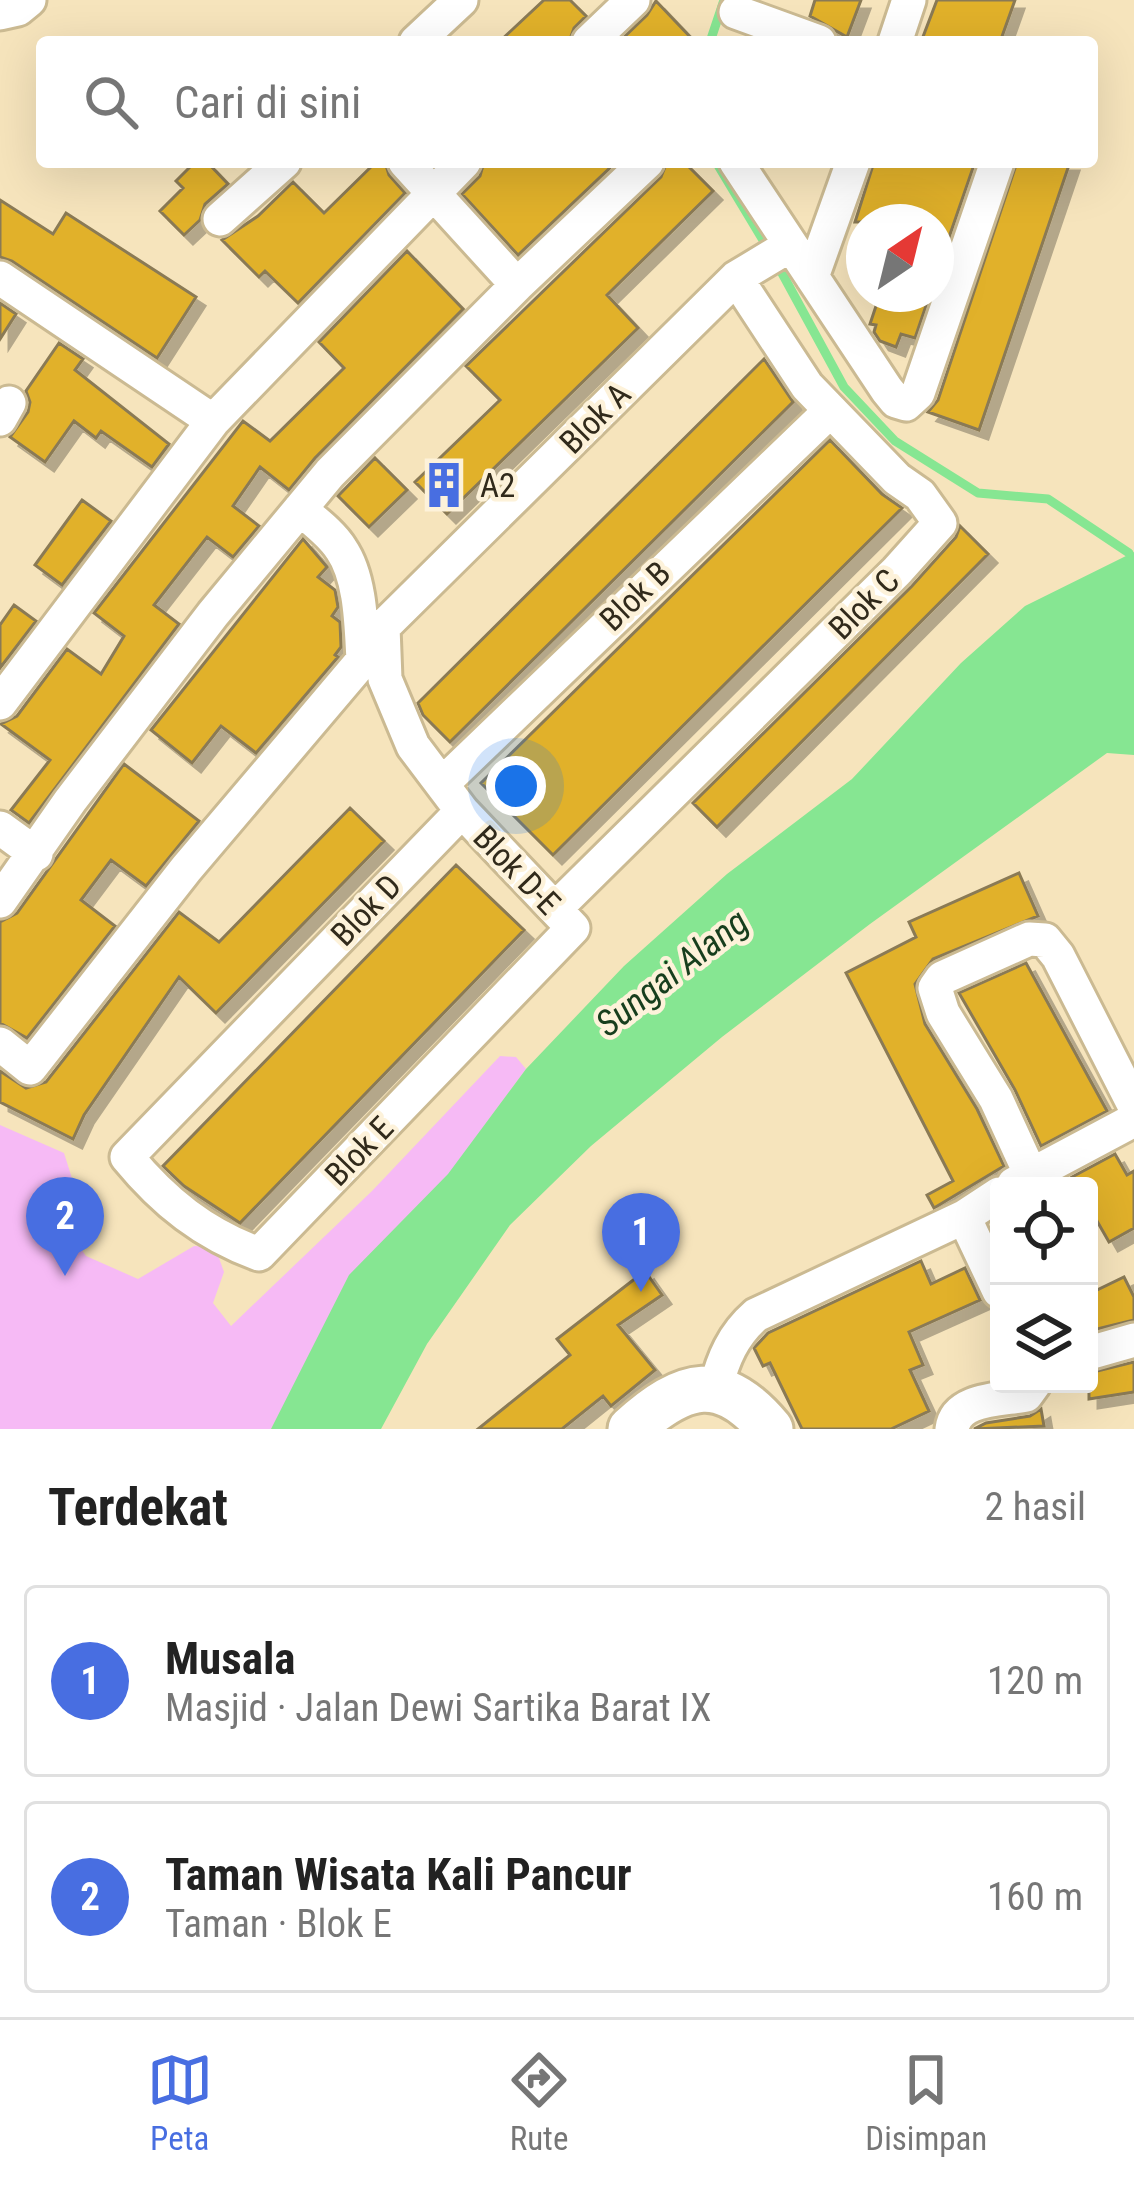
<!DOCTYPE html>
<html lang="id">
<meta charset="utf-8">
<style>
:root{--surface:#fff;--page:#f6f6f6;--text:#222;--muted:#767676;--line:#e0e0e0;--accent:#486ee1}
body{margin:0;font-family:"Roboto Condensed",sans-serif;background:var(--page);color:var(--text)}
.controls{position:absolute;right:36px;bottom:36px;display:grid;overflow:hidden;border-radius:12px;box-shadow:0 12px 48px #0002}
.controls button{width:108px;height:108px;display:grid;place-items:center;padding:0;border:0;border-bottom:3px solid var(--line);background:var(--surface);color:var(--text);font:60px sans-serif}
.compass{position:absolute;left:846px;top:204px;width:108px;height:108px;border-radius:50%;background:var(--surface);box-shadow:0 12px 48px #0002;rotate:35deg}
.you{position:absolute;left:516px;top:786px;width:42px;height:42px;margin:-30px;border:9px solid #fff;border-radius:50%;background:#1a73e8;box-shadow:0 0 0 18px #1a73e833}
.badge{display:grid;place-items:center;width:78px;height:78px;border-radius:50%;background:var(--accent);color:#fff;font-size:39px;font-weight:700}
.pin{position:absolute;translate:-50% -99px;filter:drop-shadow(0 3px 6px #0008)}
.pin::after{content:'';position:absolute;top:63px;width:42px;height:36px;background:inherit;clip-path:polygon(0 0,100% 0,50% 100%)}
.list{margin:0;padding:0;list-style:none}
h2{display:flex;justify-content:space-between;align-items:center;height:156px;margin:0;padding:0 48px;font-size:51px}
h2 small{font-size:39px;font-weight:400;color:var(--muted)}
.list li{display:grid;grid-template-columns:78px 1fr auto;gap:36px;align-items:center;box-sizing:border-box;height:192px;margin:0 24px 24px;padding:0 24px;border:3px solid var(--line);border-radius:12px}
.list b{display:block;font-size:45px;white-space:nowrap}
.list p{margin:0;font-size:39px;white-space:nowrap;color:var(--muted)}
.list em{font-size:39px;font-style:normal;color:var(--muted)}
.icon{flex:none;width:66px;height:66px;fill:none;stroke:currentColor;stroke-width:2;stroke-linecap:round;stroke-linejoin:round}
.map{position:relative;flex:none;width:1134px;height:1429px;overflow:hidden}
.search{position:absolute;background:var(--surface);box-shadow:0 12px 48px #0002;left:36px;right:36px;top:36px;height:132px;display:flex;align-items:center;gap:30px;box-sizing:border-box;padding:0 42px;border-radius:12px;color:var(--muted);font-size:45px}
.sheet{height:588px;background:var(--surface)}
nav{display:flex;justify-content:space-around;align-items:center;box-sizing:border-box;height:168px;border-top:3px solid var(--line);background:var(--surface);font-size:33px;color:var(--muted)}
nav a{display:grid;justify-items:center;gap:6px}
nav .on{color:var(--accent)}
.map>svg:first-child{display:block}
.green{fill:#f6baf5}
.water{fill:#86e692}
.lines{fill:none;stroke-linecap:round;stroke-linejoin:round}
.stream{stroke:#86e692;stroke-width:9}
.building{fill:#e1b12c;stroke:#8a7a55;stroke-width:3;filter:url(#shadow)}
.street-casing{stroke:#cbba92;stroke-width:39}
.secondary-casing{stroke:#cbba92;stroke-width:51}
.street{stroke:#fff;stroke-width:33}
.secondary{stroke:#fff;stroke-width:45}
.labels{text-anchor:middle;dominant-baseline:central;stroke-width:9;stroke-linejoin:round;paint-order:stroke}
.street-label{font-size:33px;fill:#312a1b;stroke:#fdf2da}
.poi-label{font-size:33px;fill:#312a1b;stroke:#fdf2da;text-anchor:start}
.water-label{font-size:36px;font-style:italic;fill:#173e1d;stroke:#fdf2da}
</style>
<div class="map">
<svg width="1134" height="1429" viewBox="0 0 1134 1429">
<defs>
<filter id="shadow"><feDropShadow dx="9" dy="9" stdDeviation="0" flood-color="#0004"/></filter>
</defs>
<rect width="100%" height="100%" fill="#f6e4bc"/>
<!-- green -->
<path class="green" d="M500,1056L516,1057L526,1069L302,1373L271,1429H0V1125L64,1153L76,1191L66,1227L86,1256L138,1279L194,1246L215,1247L224,1272L213,1303L231,1326L372,1191Z"/>
<!-- water -->
<path class="water" d="M1134,552V755L1107,753L870,924L722,1037L591,1146L510,1225L427,1344L381,1429H271L349,1275L448,1174L526,1069L624,966L727,874L852,779L961,663L1025,606Z"/>
<g class="lines">
<!-- stream -->
<path class="stream" d="M710,42L724,0
M716,162L769,250
M777,264L844,387L895,441L978,493L1048,499L1129,553"/>
</g>
<!-- building -->
<path class="building" d="M544,0H570L586,16L574,28L569,42H499Z
M815,0H861L847,37L810,16Z
M937,0H1015L1000,42H921Z
M656,1L695,42H619L647,15Z
M195,162H207L228,184L205,204L200,220L184,235L160,211L183,188L176,181Z
M376,162H385L389,175L405,193L298,303L265,271L259,277L222,240L258,216L293,182L324,213Z
M484,162H616L518,255L462,194L480,176Z
M667,162H684L713,191L607,295L638,328L447,514L415,482L500,400L466,366L661,177Z
M874,162H975L936,275V222H855Z
M1017,162H1070L979,430L928,412L938,400Z
M0,200L53,234L66,213L196,297L157,358L12,261L0,257Z
M407,251L463,309L315,458L289,490L260,467L233,506L259,526L233,557L207,537L154,605L179,624L29,823L11,810L50,760L1,724L17,716L67,649L101,674L124,636L94,613L243,421L270,441L344,368L319,342Z
M880,294H930L915,338L901,334L896,347L880,341L874,332L876,325L870,324Z
M0,303L16,314L0,339Z
M59,343L83,359L75,370L169,444L152,467L101,431L96,438L74,421L45,462L10,437L28,412L30,402L26,391Z
M764,359L793,402L450,742L423,715L418,703Z
M830,440L882,494L902,508L553,855L481,783Z
M375,458L407,490L369,527L338,496Z
M82,500L111,521L62,585L35,565Z
M960,526L988,554L717,827L693,803L912,586L956,537Z
M303,539L327,567L318,577L335,590L338,607L332,616L340,622L341,647L335,655L338,657L256,753L221,726L192,763L151,730Z
M14,605L36,621L0,668V625Z
M124,764L199,821L146,886L111,860L81,900L115,926L27,1038L0,1023V922L17,913Z
M350,808L384,841L216,1013L179,977L84,1115L73,1139L0,1102V1071L26,1088L46,1082L179,912L219,942Z
M456,865L524,930L240,1223L184,1186L163,1166Z
M1019,873L1038,916L933,959L915,984L925,1024L977,1109L1004,1166L934,1208L927,1195L953,1181L846,973L916,937L909,922Z
M1026,963L1107,1111L1041,1146L1015,1090L959,993Z
M1115,1154L1127,1175L1134,1171V1228L1109,1242L1089,1207V1186H1077L1072,1177Z
M921,1261L931,1284L965,1268L980,1300L909,1332L923,1365L910,1370L929,1411L891,1429H802L770,1363L763,1366L754,1348L768,1333Z
M645,1271L662,1295L618,1325L655,1370L611,1406L603,1396L562,1429H478L570,1355L557,1339Z
M1124,1277L1134,1297V1320L1089,1331V1294Z
M1134,1362V1392L1089,1399V1373Z
M1041,1409L1044,1426L974,1429L986,1423L1030,1416Z"/>
<g class="lines">
<defs>
<path id="street" d="M736,12L819,42
M0,13L18,9L29,0
M416,42L461,0
M589,42L633,0
M895,42L909,0
M405,162L517,285
M736,162L887,390L896,401L906,404L918,393L997,162
M220,219L284,162
M812,277L853,162
M0,278L213,421
M0,419L9,403
M0,703L213,421L464,162
M442,784L830,411
M462,811L573,928L259,1254C204,1234 164,1202 127,1157L462,811L413,746L385,679L383,627L736,278L789,246
M0,828L36,854
M0,901L70,801L213,614L330,473L517,285L647,162
M555,909L897,571L940,523L920,495L897,479L807,386L736,278
M0,1044L30,1068L186,869L363,660C361,626 361,578 341,549C332,534 314,521 300,509
M1030,1173L996,1099L943,1013L935,988L942,978L1029,939L1045,940L1058,956L1134,1105
M1014,1184L1134,1120
M964,1217L999,1291
M1089,1353L1134,1340
M716,1387C723,1359 733,1335 756,1315L964,1217L999,1194
M952,1429C956,1398 1000,1400 1026,1395L1034,1384"/>
<path id="secondary" d="M631,1429C684,1381 722,1371 770,1429"/>
</defs>
<!-- street casing -->
<use href="#street" class="street-casing"/>
<!-- secondary casing -->
<use href="#secondary" class="secondary-casing"/>
<!-- street -->
<use href="#street" class="street"/>
<!-- secondary -->
<use href="#secondary" class="secondary"/>
</g>
<!-- icons -->
<defs>
<symbol id="building-bare" viewBox="-9 -9 18 18"><path d="M-4-6H4V6H1V3H-1V6H-4ZM-2.5-4.3h1.7v1.8h-1.7ZM.8-4.3h1.7v1.8H.8ZM-2.5-1h1.7V.8h-1.7ZM.8-1h1.7V.8H.8Z" fill="#486ee1" stroke="#fdf2da" stroke-width="2.5" paint-order="stroke"/></symbol>
</defs>
<g fill-rule="evenodd">
<use href="#building-bare" x="411" y="452" width="66" height="66"/>
</g>
<g class="labels">
<!-- street labels -->
<g class="street-label">
<text transform="translate(595 418) rotate(-45)">Blok A</text>
<text transform="translate(635 596) rotate(-44)">Blok B</text>
<text transform="translate(864 604) rotate(-45)">Blok C</text>
<text transform="translate(517 870) rotate(46)">Blok D-E</text>
<text transform="translate(366 910) rotate(-46)">Blok D</text>
<text transform="translate(359 1151) rotate(-46)">Blok E</text>
</g>
<!-- poi labels -->
<g class="poi-label">
<text x="480" y="485">A2</text>
</g>
<!-- water labels -->
<g class="water-label">
<text transform="translate(672 973) rotate(-38)">Sungai Alang</text>
</g>
</g>
</svg>
<div class="controls">
<button><svg class="icon" aria-label="locate" viewBox="0 0 24 24"><circle cx="12" cy="12" r="6"/><path d="M12 2v4M12 18v4M2 12h4M18 12h4"/></svg></button>
<button><svg class="icon" aria-label="layers" viewBox="0 0 24 24"><path d="M12 4l9 5-9 5-9-5zM3 14l9 5 9-5"/></svg></button>
</div>
<svg class="compass" viewBox="-18 -18 36 36"><path d="M0-13l5 13h-10z" fill="#e53935"/><path d="M0 13l5-13h-10z" fill="#767676"/></svg>
<div class="you"></div>
<div class="pin badge" style="left:641px;top:1292px">1</div>
<div class="pin badge" style="left:65px;top:1276px">2</div>
<div class="search"><svg class="icon" aria-label="search" viewBox="0 0 24 24"><circle cx="10" cy="10" r="6"/><path d="M15 15l6 6"/></svg>Cari di sini</div>
</div>
<section class="sheet">
<h2>Terdekat<small>2 hasil</small></h2>
<ul class="list">
<li><span class="badge">1</span><div><b>Musala</b><p>Masjid · Jalan Dewi Sartika Barat IX</p></div><em>120 m</em></li>
<li><span class="badge">2</span><div><b>Taman Wisata Kali Pancur</b><p>Taman · Blok E</p></div><em>160 m</em></li>
</ul>
</section>
<nav>
<a class="on"><svg class="icon" aria-label="map" viewBox="0 0 24 24"><path d="M3 6l6-2 6 2 6-2v14l-6 2-6-2-6 2zM9 4v14M15 6v14"/></svg>Peta</a>
<a><svg class="icon" aria-label="directions" viewBox="0 0 24 24"><path d="M12 3l9 9-9 9-9-9zM9 14v-3h6M13 9l2 2-2 2"/></svg>Rute</a>
<a><svg class="icon" aria-label="saved" viewBox="0 0 24 24"><path d="M7 4h10v16l-5-4-5 4z"/></svg>Disimpan</a>
</nav>
